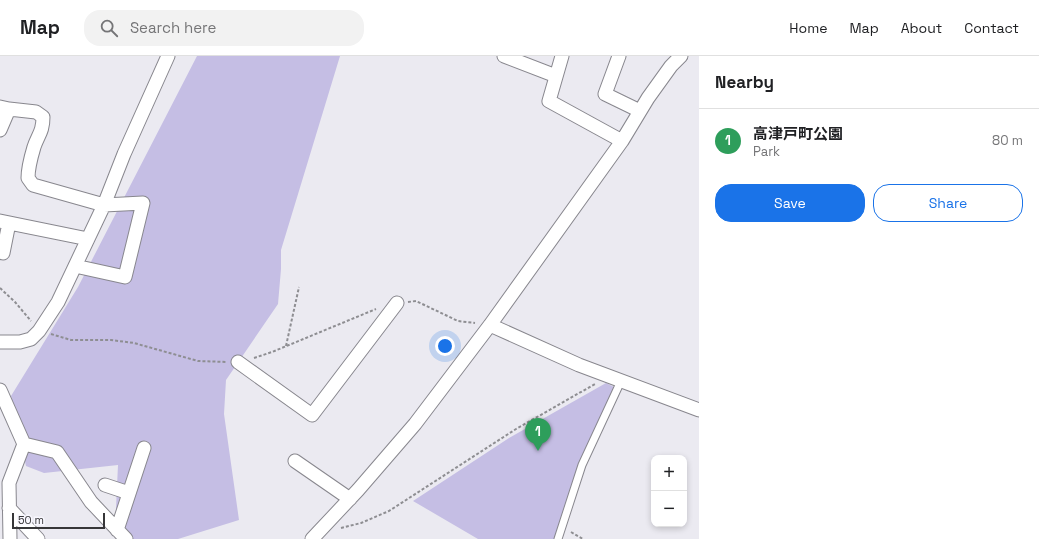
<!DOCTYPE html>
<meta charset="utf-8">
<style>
:root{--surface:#fff;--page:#f2f2f2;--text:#202124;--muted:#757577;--line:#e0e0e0;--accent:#1a73e8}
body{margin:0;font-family:"Space Grotesk","Noto Sans JP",sans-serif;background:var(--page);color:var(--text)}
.controls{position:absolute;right:12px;bottom:12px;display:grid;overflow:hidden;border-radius:8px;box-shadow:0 2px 6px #0003}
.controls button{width:36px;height:36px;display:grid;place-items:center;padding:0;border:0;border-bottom:1px solid var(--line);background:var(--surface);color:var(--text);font:20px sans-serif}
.scale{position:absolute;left:12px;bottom:10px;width:93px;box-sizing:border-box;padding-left:4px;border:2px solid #363638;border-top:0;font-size:11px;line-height:14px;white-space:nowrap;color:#363638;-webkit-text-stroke:3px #f8f7fe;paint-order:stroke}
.you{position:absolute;left:445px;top:290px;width:14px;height:14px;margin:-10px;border:3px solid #fff;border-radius:50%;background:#1a73e8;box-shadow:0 0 0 6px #1a73e833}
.badge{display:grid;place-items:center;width:26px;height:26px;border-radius:50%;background:var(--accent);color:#fff;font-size:13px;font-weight:700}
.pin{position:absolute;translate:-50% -33px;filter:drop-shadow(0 1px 2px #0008)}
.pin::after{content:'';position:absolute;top:21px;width:14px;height:12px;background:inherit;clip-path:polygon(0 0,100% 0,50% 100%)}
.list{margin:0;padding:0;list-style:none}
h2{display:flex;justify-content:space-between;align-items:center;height:52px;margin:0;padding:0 16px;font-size:17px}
h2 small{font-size:13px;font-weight:400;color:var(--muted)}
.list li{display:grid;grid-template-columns:26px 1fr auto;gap:12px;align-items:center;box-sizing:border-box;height:64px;padding:0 16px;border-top:1px solid var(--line)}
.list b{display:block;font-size:15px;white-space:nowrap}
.list p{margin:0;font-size:13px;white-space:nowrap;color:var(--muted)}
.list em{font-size:13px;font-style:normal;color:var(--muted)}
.actions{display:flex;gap:8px;padding:12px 16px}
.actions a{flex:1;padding:9px 0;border:1px solid var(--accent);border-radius:16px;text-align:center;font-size:14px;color:var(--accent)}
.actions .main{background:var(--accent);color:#fff}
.icon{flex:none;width:22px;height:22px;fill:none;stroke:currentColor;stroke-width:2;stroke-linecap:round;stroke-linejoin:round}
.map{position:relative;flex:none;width:699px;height:483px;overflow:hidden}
header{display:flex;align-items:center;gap:24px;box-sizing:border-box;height:56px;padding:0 20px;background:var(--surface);border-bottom:1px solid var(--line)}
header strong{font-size:19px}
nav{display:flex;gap:22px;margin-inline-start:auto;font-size:14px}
.search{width:280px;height:36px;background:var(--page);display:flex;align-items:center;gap:10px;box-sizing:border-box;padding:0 14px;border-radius:16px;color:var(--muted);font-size:15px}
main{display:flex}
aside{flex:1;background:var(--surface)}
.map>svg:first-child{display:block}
.green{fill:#c5bee4}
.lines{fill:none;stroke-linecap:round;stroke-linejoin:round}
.lane-casing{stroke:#88878e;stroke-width:9}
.street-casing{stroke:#88878e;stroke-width:15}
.path{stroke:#8e8e92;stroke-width:2;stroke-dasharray:3 2;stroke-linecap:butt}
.lane{stroke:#fff;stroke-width:7}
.street{stroke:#fff;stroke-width:13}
</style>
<header>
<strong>Map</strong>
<div class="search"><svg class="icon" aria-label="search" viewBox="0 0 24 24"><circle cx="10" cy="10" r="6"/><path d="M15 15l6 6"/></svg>Search here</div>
<nav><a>Home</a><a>Map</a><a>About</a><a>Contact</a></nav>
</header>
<main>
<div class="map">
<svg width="699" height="483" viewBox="0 0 699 483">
<rect width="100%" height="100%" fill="#ebeaf1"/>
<!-- green -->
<path class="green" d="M197,0H340L281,194V213L278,248L226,324L224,358L239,464L178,483H126L116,452L118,409L44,417L26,410L11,340L78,231Z
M606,327L616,332L580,408L557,483H478L413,445L509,382Z"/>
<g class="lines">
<defs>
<path id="lane" d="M558,483L582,409L621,325"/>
<path id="street" d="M504,0L556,20
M562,0L549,45L622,85
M619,0L605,38L640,55
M0,51L9,53L0,74
M9,53L36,56L43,61C43,76 38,79 34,91C31,101 28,112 28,122L33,129L104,149L143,147L125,221L75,210
M0,165L88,183
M3,197L9,167
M490,269L579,309L699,354
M0,286H20L31,283L39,275L58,246L104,149L124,98L168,0
M238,306L312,359L397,247
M0,334L24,388L57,396L91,446L126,483
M295,405L350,443
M105,429L129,437
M9,452L38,483
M117,474L144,392
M10,483L9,427L24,388
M312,483L358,434L415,368L490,269L622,85L648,42L671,10L681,0"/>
</defs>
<!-- lane casing -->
<use href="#lane" class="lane-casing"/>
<!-- street casing -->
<use href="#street" class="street-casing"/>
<!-- path -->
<path class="path" d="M0,232L15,246L31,265
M408,246L416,245L458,265L475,267
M51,278L71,284H111L134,287L198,305L227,306
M286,290L299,231
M254,302L272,296L376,253
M341,472L361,467L389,455L516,373L595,328
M571,476L583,483"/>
<!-- lane -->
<use href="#lane" class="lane"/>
<!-- street -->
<use href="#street" class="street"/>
</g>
</svg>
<div class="controls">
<button>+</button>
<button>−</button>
</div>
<div class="scale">50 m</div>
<div class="you"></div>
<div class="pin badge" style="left:538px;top:395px;background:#2e9e5b">1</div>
</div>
<aside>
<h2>Nearby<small></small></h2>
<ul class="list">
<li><span class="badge" style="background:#2e9e5b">1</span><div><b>高津戸町公園</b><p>Park</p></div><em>80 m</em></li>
</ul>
<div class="actions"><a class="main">Save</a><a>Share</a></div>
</aside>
</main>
